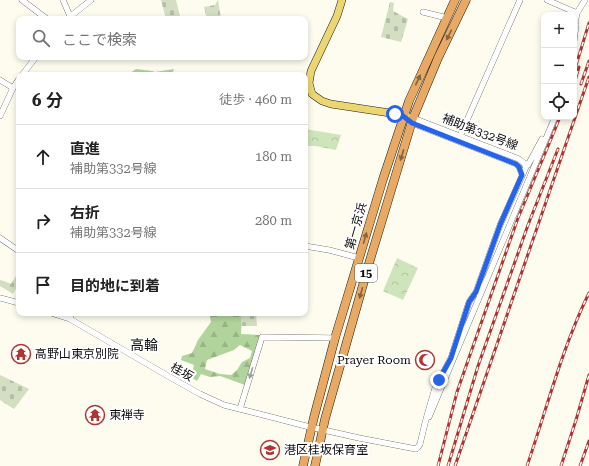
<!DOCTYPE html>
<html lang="ja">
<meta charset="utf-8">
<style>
:root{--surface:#fff;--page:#f2f2f2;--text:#222;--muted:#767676;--line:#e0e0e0}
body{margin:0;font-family:"Roboto Serif","Noto Sans JP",serif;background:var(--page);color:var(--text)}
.controls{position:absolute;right:12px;top:12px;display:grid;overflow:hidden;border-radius:8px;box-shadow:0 2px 6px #0003}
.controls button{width:36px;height:36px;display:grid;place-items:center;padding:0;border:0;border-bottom:1px solid var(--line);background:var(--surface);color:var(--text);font:20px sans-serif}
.stop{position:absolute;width:12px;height:12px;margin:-9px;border:3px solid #2563eb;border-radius:50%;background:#fff}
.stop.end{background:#2563eb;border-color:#fff;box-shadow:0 1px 4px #0008}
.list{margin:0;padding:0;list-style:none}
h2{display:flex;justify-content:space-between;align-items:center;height:52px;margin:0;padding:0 16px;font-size:17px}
h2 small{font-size:13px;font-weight:400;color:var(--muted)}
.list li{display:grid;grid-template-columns:26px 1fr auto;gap:12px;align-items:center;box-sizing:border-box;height:64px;padding:0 16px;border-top:1px solid var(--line)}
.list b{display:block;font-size:15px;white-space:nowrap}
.list p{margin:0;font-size:13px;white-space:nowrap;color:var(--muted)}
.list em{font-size:13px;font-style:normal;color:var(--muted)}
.icon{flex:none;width:22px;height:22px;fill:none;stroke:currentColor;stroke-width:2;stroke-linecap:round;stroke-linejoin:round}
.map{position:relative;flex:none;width:589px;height:466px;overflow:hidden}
.search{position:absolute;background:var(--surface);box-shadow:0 2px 6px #0003;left:16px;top:16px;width:292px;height:44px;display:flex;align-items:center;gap:10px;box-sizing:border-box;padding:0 14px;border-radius:8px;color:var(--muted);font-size:15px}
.panel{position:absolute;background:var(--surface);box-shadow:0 2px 6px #0003;left:16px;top:72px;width:292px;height:244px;border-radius:8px}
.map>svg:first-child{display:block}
.forest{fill:url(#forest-firs);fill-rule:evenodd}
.cemetery{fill:url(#cemetery-stones)}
.park{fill:url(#park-crowns)}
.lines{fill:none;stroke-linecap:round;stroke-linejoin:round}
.minor-casing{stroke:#404040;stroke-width:6}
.major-casing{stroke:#1e1e1e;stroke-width:8}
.highway-casing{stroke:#1e1e1e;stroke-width:9}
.minor{stroke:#fff;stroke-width:5.5}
.major{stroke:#ecd671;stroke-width:7}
.highway{stroke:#e7a964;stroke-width:8}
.rail-casing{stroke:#b03532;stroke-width:3}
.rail{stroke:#fff;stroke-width:1.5;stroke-dasharray:4.5;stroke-linecap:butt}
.oneway{fill:#85633d}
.oneway2{fill:#9e9e9e}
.route{stroke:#2563eb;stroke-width:5}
.labels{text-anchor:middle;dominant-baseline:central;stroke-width:4;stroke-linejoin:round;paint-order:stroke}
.shield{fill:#fff;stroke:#565656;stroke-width:1}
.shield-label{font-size:11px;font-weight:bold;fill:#0d0d0d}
.street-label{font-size:12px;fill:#0d0d0d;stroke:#fff}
.poi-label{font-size:12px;fill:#0d0d0d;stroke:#fff;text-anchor:start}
.quarter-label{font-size:14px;fill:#0d0d0d;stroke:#fff}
</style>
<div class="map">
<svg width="589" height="466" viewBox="0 0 589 466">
<defs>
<pattern id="forest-firs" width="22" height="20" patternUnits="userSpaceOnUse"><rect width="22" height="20" fill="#b1d49c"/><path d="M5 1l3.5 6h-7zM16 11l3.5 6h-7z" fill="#97b585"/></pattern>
<pattern id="cemetery-stones" width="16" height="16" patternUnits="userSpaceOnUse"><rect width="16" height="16" fill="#d3dec2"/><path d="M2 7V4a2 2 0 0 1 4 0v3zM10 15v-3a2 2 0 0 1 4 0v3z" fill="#b4bda6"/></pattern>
<pattern id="park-crowns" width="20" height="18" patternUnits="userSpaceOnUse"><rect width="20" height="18" fill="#cee5bb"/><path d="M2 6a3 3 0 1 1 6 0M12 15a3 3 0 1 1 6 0" fill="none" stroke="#b0c3a0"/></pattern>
</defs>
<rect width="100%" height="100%" fill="#fdfcef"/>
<!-- forest -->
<path class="forest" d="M136,69L152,71L155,72L174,69L173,72L164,75H127Z
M209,313H242L241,334L260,335L245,385L220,376L210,377L201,374L197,381L191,377L194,365L181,360L182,356L192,353L198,340L211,322ZM240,345L252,351L250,358L242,362L237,370L231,375L220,374L205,369L207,360L234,350Z"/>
<!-- cemetery -->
<path class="cemetery" d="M161,0H176L180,16H185L186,19H166Z
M218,0L221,19H207L204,7L215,5Z
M390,2L394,3L393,11L408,19L401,42L381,37Z
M19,271V283L13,294L0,286V280L4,281L11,284Z
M242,313H256L257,326H241Z
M0,375L29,389L14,409L0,400Z"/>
<!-- park -->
<path class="park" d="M305,129L341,135L336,150L315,146H305Z
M397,258L418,268L403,300L383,291Z"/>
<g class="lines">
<defs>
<path id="minor" d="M22,0L47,19
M63,0L70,16
M547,0L577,13
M423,12L447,18
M67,19L91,0
M574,28L577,13L585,0
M574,41L576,25
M22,75L36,57
M0,80L13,88
M0,116L13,88L19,79
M412,123L516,164L519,167L522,175
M457,135L460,136L520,0
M524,163L528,165L542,139
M0,238L19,251
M305,246L329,250L359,258
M0,298L19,303
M51,313L70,319L168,376L200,394L224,405L306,426L359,438L416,449L418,447L420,444L426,419L435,388L451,358L469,302L476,292L500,225L526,167L524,163L519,159L413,118
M70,319L72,313
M240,409L262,337L335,338
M429,417L555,117"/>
<path id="major" d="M342,0L337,16L311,71L309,83L312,94L322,101L331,104L390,113L409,117"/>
<path id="highway" d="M303,466L314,417L335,338L383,179L409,101L455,0
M315,466L325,419L370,260L413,118L438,58L466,0"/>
</defs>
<!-- minor casing -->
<use href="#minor" class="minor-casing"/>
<!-- major casing -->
<use href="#major" class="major-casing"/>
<!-- highway casing -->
<use href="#highway" class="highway-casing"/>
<!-- minor -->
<use href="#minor" class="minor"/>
<!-- major -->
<use href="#major" class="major"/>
<!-- highway -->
<use href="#highway" class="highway"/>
<defs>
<path id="rail" d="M574,72L589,23
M574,84L579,67
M581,84L589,61
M438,466L457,392L518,218L551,139L560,117
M448,466L478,366L528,225L558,149
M455,466L589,77
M527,466C547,408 562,348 589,293
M561,466L576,420L589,375
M580,466L589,441"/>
</defs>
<!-- rail casing -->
<use href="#rail" class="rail-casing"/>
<!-- rail -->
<use href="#rail" class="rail"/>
</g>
<!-- one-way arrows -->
<defs><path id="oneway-solid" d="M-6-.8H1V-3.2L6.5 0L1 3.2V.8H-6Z"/></defs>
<g class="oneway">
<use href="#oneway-solid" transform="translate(449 35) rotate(116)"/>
<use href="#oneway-solid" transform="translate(418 80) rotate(-65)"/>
<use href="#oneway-solid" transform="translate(402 155) rotate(107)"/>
<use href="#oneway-solid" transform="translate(365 238) rotate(-74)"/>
<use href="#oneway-solid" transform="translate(361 293) rotate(106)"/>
</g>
<use class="oneway2" href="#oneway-solid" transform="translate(251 373) rotate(107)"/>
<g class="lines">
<!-- route -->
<path class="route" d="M395,114L403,116L412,123L516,164L519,167L522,175L500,225L476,292L469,302L451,358L439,380"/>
</g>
<!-- icons -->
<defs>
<symbol id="temple-ring" viewBox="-11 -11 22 22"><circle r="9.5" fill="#fff" stroke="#b03532" stroke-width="1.5"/><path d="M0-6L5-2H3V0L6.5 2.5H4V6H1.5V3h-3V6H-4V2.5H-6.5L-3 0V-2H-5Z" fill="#b03532"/></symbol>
<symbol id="mosque-ring" viewBox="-11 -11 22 22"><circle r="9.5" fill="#fff" stroke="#b03532" stroke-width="1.5"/><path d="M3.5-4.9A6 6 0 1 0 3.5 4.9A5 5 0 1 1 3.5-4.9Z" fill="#b03532"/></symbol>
<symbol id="school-ring" viewBox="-11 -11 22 22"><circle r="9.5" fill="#fff" stroke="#b03532" stroke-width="1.5"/><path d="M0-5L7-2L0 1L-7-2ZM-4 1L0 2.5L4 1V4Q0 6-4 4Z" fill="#b03532"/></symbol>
</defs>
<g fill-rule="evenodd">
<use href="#temple-ring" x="10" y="343" width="22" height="22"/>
<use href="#mosque-ring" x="414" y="349" width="22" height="22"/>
<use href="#temple-ring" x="84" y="404" width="22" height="22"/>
<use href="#school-ring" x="259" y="439" width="22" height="22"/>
</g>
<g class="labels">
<!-- shield labels -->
<rect class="shield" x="355" y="264" width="22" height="18" rx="3"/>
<g class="shield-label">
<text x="366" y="273">15</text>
</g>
<!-- street labels -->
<g class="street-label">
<text transform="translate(480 132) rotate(21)">補助第332号線</text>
<text transform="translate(356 226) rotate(-74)">第一京浜</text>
<text transform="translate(182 372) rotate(29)">桂坂</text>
</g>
<!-- poi labels -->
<g class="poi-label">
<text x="35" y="354">高野山東京別院</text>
<text x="411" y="360" text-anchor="end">Prayer Room</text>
<text x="109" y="415">東禅寺</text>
<text x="284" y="450">港区桂坂保育室</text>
</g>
<!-- quarter labels -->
<g class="quarter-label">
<text x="144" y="345">高輪</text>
</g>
</g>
</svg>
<div class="controls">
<button>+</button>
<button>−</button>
<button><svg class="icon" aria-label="locate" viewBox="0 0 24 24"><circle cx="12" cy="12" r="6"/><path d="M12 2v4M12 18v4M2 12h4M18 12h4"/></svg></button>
</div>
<div class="stop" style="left:395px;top:114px"></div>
<div class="stop end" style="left:439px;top:380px"></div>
<div class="search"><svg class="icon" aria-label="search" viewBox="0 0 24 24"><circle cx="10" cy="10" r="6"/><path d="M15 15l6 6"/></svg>ここで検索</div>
<section class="panel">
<h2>6 分<small>徒歩 · 460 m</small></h2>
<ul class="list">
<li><svg class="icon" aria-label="ahead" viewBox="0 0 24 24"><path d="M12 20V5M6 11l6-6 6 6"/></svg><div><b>直進</b><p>補助第332号線</p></div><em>180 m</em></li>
<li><svg class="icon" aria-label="right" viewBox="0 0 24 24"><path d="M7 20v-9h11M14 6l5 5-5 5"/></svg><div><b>右折</b><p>補助第332号線</p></div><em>280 m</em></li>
<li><svg class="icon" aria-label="arrive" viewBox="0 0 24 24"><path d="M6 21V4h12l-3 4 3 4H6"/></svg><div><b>目的地に到着</b></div></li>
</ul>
</section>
</div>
